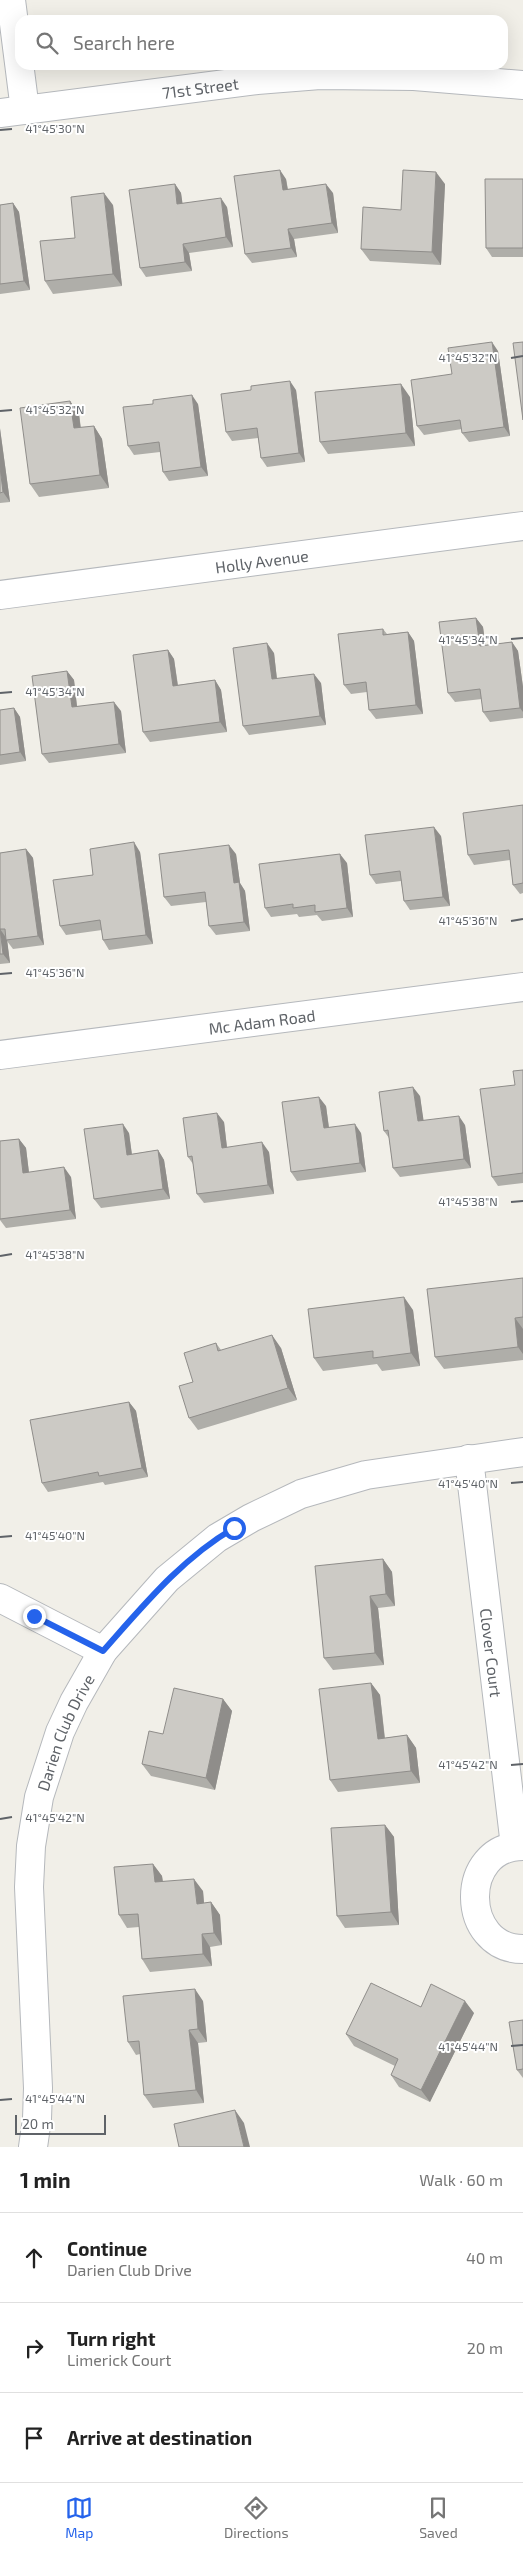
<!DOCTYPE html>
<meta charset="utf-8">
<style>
:root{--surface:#fff;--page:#f2f2f2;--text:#222;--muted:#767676;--line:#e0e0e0;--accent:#2563eb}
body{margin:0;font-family:"Exo 2",sans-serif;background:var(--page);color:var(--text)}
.scale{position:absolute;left:15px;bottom:12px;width:91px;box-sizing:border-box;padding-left:5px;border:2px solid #5f6368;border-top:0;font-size:14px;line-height:18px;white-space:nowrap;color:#5f6368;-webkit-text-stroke:4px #fff;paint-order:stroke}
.stop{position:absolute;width:15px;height:15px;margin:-11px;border:4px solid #2563eb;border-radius:50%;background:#fff}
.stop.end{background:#2563eb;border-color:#fff;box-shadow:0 1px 5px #0008}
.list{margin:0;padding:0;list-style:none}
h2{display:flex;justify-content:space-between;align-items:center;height:65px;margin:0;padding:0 20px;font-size:21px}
h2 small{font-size:16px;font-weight:400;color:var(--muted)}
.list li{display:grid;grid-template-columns:32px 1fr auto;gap:15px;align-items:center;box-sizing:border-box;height:90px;padding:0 20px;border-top:1px solid var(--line)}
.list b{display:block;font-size:19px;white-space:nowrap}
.list p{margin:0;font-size:16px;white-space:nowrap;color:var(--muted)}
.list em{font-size:16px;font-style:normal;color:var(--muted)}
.icon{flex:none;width:28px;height:28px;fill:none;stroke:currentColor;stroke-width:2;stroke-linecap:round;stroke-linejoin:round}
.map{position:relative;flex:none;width:523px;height:2147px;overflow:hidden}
.search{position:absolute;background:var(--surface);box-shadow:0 5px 20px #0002;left:15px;right:15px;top:15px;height:55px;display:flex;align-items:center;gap:12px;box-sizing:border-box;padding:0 18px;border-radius:15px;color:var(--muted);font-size:19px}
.sheet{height:335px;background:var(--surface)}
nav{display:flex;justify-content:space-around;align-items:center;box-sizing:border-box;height:70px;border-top:1px solid var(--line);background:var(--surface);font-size:14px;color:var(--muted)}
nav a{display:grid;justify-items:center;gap:2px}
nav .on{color:var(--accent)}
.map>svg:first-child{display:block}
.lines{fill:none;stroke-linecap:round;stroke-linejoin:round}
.street-casing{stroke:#b5b8bc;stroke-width:30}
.street{stroke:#fff;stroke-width:28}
.wall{fill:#afaea9}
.shaded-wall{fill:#8f8d8a}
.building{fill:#cccac5;stroke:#8f8d8a}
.route{stroke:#2563eb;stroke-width:6}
.ticks{fill:none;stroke:#5f6368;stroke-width:2}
.labels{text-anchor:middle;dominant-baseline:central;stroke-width:4;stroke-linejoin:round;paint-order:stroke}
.street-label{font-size:16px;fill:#5f6368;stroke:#fff}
.ticks-label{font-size:12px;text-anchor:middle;fill:#5f6368;stroke:#fff;stroke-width:4;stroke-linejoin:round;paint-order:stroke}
</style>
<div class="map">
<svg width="523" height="2147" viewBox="0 0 523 2147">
<rect width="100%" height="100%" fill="#f1efe8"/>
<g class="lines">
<defs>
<g id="street">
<path d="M11,0L25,110"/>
<path id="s1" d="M0,113L257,80L320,75L414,76L523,85"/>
<path id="s2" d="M0,595L523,526"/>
<path id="s3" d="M0,1055L523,987"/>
<path id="s4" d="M469,1459L515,1846"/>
<path d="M0,1598L103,1651"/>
<path d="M523,1846C458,1846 460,1949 523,1949"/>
<path id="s5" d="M33,2147L37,2119L38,2088L29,1887L31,1846L39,1797L60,1732L74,1702L103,1651L167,1579L217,1538L251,1518L301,1494L366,1475L523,1452"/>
</g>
</defs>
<!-- street casing -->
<use href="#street" class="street-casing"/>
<!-- street -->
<use href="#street" class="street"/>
</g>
<!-- wall -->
<path class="wall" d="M286,179L288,189L333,193L338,233L294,239L297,257L252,263L245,254Z
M523,179V257H492L486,248Z
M175,184L181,193L182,203L227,207L233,247L189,253L192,271L146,277L140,268Z
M445,184L441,265L370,261L361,249Z
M13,203L19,212L30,290L0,294V205Z
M113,205L122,286L53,294L45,281L75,238Z
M498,351L510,436L469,442L462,433V429L424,435L417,426L452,374Z
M296,390L305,462L267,467L261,458L258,438L232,441L226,432Z
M410,397L415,446L328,454L320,442Z
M70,401L79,414L81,428L94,426L102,439L109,488L39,497L30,484Z
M198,404L208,476L169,481L163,472L160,452L134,455L128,446Z
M0,428L10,502L0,503Z
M476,618L483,627L485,645L512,642L518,651L523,687V718L490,722L483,712L482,699L455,702L448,693Z
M383,629L387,634L408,632L414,641L423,714L376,719L369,710L367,692L351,694L344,685Z
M168,650L174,659L178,685L215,680L221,690L227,732L150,742L143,732Z
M274,653L277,679L321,683L326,725L249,735L243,726Z
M67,671L74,680L77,706L121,711L126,753L49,763L42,754Z
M14,708L20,717L26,761L0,765V710Z
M523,805V893L520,894L513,885L510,860L474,865L468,855Z
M441,836L450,906L410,910L404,901L401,881L376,884L370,875Z
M26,849L33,858L44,945L13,949L7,941L10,963L0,964V853Z
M140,852L153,944L109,950L103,940L102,930L66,935L60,926L93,875Z
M236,854L240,883L245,891L250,931L216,935L209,926L206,902L171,906L164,897Z
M347,863L353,917L322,921L317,915L299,917L297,914L271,917L265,908Z
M523,1070V1183L498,1186L492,1177L515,1085Z
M420,1096L423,1120L465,1125L471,1168L400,1177L393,1168L389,1138L384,1131Z
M326,1106L329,1127L361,1133L366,1172L297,1181L291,1172Z
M224,1122L227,1147L269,1152L274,1194L204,1203L197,1194L193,1164L188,1157Z
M129,1133L132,1154L158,1150L164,1160L170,1199L101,1208L94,1199Z
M19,1139L26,1148L29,1172L71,1177L76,1219L6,1228L0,1220V1141Z
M523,1278V1360L444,1369L435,1357Z
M413,1310L420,1366L382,1371L377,1364L323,1371L314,1358Z
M216,1343L221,1350L281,1348L297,1400L198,1430L189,1418L193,1382Z
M129,1402L136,1411L148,1477L105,1485L103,1482L48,1492L42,1483Z
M383,1559L392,1572L395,1606L378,1608L384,1665L333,1670L324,1658Z
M371,1683L380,1695L385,1738L407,1735L416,1748L420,1783L338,1792L330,1780Z
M223,1699L232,1711L215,1790L151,1776L142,1764L163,1734Z
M385,1825L394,1837L399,1925L345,1928L337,1916Z
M153,1864L162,1876L163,1881L203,1891L204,1903L211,1902L220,1915L222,1945L210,1947L212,1966L150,1972L142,1959L139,1927L127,1928L119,1915Z
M203,2001L207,2042L198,2043L204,2103L153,2108L144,2095L140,2054L136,2055L128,2042Z
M421,2007L474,2013L430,2102L399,2087L391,2075L395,2066L354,2046L346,2034Z
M523,2020V2078L517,2070Z"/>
<!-- shaded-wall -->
<path class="shaded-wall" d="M280,170L286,179L289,199L283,190Z
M436,172L445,184L441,265L432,252Z
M175,184L181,193L184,213L177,204Z
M326,184L333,193L338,233L332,223Z
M104,193L113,205L122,286L113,274Z
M221,198L227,207L233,247L226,237Z
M13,203L19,212L30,290L24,281Z
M288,229L294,239L297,257L291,248Z
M183,244L189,253L192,271L185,262Z
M492,342L498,351L510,436L504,427Z
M290,381L296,390L305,462L299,453Z
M401,384L410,397L415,446L406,433Z
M192,395L198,404L208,476L201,467Z
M70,401L79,414L82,441L74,428Z
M94,426L102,439L109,488L100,475Z
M0,428V429L10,502L3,492L0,467Z
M476,618L483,627L487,655L480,646Z
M408,632L414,641L423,714L416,705Z
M512,642L518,651L523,687V712L520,708Z
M267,643L274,653L278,689L272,679Z
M168,650L174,659L179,695L173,686Z
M67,671L74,680L78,716L72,707Z
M314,674L321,683L326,725L320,716Z
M215,680L221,690L227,732L220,722Z
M114,702L121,711L126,753L119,744Z
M14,708L20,717L26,761L20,752Z
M434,827L441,836L450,906L443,897Z
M134,842L140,852L153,944L146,935Z
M229,845L236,854L240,883L245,891L250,931L244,922L234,883Z
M26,849L33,858L44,945L38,936Z
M340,854L347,863L353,917L347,908Z
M0,929L7,939L10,963L3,954Z
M413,1087L420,1096L425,1130L418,1121Z
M319,1097L326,1106L330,1137L324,1128Z
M217,1113L224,1122L228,1157L222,1148Z
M459,1116L465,1125L471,1168L464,1159Z
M123,1124L129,1133L133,1164L127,1155Z
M355,1124L361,1133L366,1172L360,1163Z
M19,1139L26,1148L30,1182L23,1173Z
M262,1142L269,1152L274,1194L268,1185Z
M158,1150L164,1160L170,1199L163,1189Z
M64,1167L71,1177L76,1219L70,1210Z
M404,1297L413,1310L420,1366L411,1353Z
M515,1318L523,1329V1354L518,1347Z
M272,1335L281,1348L297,1400L288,1388Z
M129,1402L136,1411L148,1477L142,1468Z
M383,1559L392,1572L395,1606L386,1594Z
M370,1596L378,1608L384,1665L375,1653Z
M371,1683L380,1695L386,1751L378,1739Z
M223,1699L232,1711L215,1790L206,1778Z
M407,1735L416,1748L420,1783L411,1771Z
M385,1825L394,1837L399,1925L391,1912Z
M153,1864L162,1876L164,1894L155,1882Z
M194,1879L203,1891L205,1916L197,1904Z
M211,1902L220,1915L222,1945L214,1933Z
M202,1934L210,1947L212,1966L203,1954Z
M195,1989L203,2001L207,2042L198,2029Z
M465,2001L474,2013L430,2102L421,2090Z
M189,2030L198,2043L204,2103L196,2090Z
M235,2110L244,2123L250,2147H244Z"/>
<!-- building -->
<path class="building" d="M280,170L283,190L326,184L332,223L288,229L291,248L245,254L234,176Z
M403,170L436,172L432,252L361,249L363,207L401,210Z
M485,179H523V248H486Z
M175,184L177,204L221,198L226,237L183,244L185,262L140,268L129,190Z
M104,193L113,274L45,281L40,241L75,238L71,197Z
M13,203L24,281L0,284V205Z
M492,342L504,427L462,433L460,420L417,426L411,380L452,374L448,348Z
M523,342V420L513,343Z
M290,381L299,453L261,458L257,428L226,432L221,394L251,390V386Z
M401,384L406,433L320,442L315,392Z
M192,395L201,467L163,472L159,442L128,446L123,407L153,404V400Z
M70,401L74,428L94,426L100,475L30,484L20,408Z
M0,467L3,492L0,493Z
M476,618L480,646L512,642L520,708L483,712L480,689L448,693L439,622Z
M383,629V635L408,632L416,705L369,710L366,682L344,685L338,634Z
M267,643L272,679L314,674L320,716L243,726L233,648Z
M168,650L173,686L215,680L220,722L143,732L133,655Z
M67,671L72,707L114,702L119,744L42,754L32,676Z
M14,708L20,752L0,755V710Z
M523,805V883L513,885L509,850L468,855L463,813Z
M434,827L443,897L404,901L400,871L370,875L365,835Z
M134,842L146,935L103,940L100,920L60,926L53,880L93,875L90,849Z
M229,845L234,883L239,882L244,922L209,926L205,892L164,897L159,854Z
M26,849L38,936L6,940L5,929H0L3,954H0V853Z
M340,854L347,908L315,912V905L293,908V904L265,908L259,864Z
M523,1070V1173L492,1177L480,1089L515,1085L513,1071Z
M413,1087L418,1121L459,1116L464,1159L393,1168L388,1130L384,1131L379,1092Z
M319,1097L324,1128L355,1124L360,1163L291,1172L282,1102Z
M217,1113L222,1148L262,1142L268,1185L197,1194L192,1156L188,1157L183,1118Z
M123,1124L127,1155L158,1150L163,1189L94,1199L84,1129Z
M19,1139L23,1173L64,1167L70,1210L0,1219V1141Z
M523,1278V1317L515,1318L518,1347L435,1357L427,1289Z
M404,1297L411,1353L373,1358V1351L314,1358L308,1309Z
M272,1335L288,1388L189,1418L179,1386L193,1382L184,1353L216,1343L218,1351Z
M129,1402L142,1468L99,1476L98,1472L42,1483L30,1420Z
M383,1559L386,1594L370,1596L375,1653L324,1658L315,1566Z
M371,1683L378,1739L407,1735L411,1771L330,1780L319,1689Z
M174,1688L223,1699L206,1778L142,1764L149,1731L163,1734Z
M385,1825L391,1912L337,1916L331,1828Z
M153,1864L155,1882L194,1879L197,1904L211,1902L214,1933L202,1934L203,1954L142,1959L138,1914L119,1915L114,1867Z
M371,1983L421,2007L431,1984L465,2001L421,2090L391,2075L398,2059L346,2034Z
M195,1989L198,2029L189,2030L196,2090L144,2095L139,2041L128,2042L123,1996Z
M523,2020V2069L517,2070L509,2022Z
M235,2110L244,2147H179L174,2124Z"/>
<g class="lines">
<!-- route -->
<path class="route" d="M34,1616L103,1651C143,1606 181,1559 234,1528"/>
</g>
<!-- ticks -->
<path class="ticks" d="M0,130L12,129M511,358L523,356M0,411L12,410M511,639L523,638M0,693L12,692M511,921L523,919M0,974L12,973M511,1202L523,1201M0,1256L12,1254M511,1483L523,1482M0,1537L12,1536M511,1765L523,1764M0,1819L12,1817M511,2046L523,2045M0,2100L12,2099"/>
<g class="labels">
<!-- street labels -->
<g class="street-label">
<text stroke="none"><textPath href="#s1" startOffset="202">71st Street</textPath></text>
<text stroke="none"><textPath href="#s2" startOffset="264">Holly Avenue</textPath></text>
<text stroke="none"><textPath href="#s3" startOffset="264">Mc Adam Road</textPath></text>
<text stroke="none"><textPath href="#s4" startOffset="195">Clover Court</textPath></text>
<text stroke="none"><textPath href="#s5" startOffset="421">Darien Club Drive</textPath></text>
</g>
</g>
<g class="ticks-label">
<text x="55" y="133">41°45'30"N</text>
<text x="468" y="362">41°45'32"N</text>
<text x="55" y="414">41°45'32"N</text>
<text x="468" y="644">41°45'34"N</text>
<text x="55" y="696">41°45'34"N</text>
<text x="468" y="925">41°45'36"N</text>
<text x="55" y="977">41°45'36"N</text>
<text x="468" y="1206">41°45'38"N</text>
<text x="55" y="1259">41°45'38"N</text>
<text x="468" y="1488">41°45'40"N</text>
<text x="55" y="1540">41°45'40"N</text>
<text x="468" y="1769">41°45'42"N</text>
<text x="55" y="1822">41°45'42"N</text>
<text x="468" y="2051">41°45'44"N</text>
<text x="55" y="2103">41°45'44"N</text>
</g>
</svg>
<div class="scale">20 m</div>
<div class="stop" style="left:234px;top:1528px"></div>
<div class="stop end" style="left:34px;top:1616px"></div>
<div class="search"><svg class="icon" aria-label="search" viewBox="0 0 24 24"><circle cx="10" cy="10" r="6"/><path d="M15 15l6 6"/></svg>Search here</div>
</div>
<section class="sheet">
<h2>1 min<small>Walk · 60 m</small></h2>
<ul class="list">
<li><svg class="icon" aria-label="ahead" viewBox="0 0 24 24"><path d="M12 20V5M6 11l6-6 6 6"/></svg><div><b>Continue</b><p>Darien Club Drive</p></div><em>40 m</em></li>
<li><svg class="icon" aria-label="right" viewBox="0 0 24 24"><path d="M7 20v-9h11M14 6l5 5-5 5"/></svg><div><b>Turn right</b><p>Limerick Court</p></div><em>20 m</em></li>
<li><svg class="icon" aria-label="arrive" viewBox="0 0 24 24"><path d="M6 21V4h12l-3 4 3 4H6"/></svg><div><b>Arrive at destination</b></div></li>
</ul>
</section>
<nav>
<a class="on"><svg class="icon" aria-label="map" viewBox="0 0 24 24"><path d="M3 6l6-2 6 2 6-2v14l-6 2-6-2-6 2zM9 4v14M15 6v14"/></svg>Map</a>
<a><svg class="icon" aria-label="directions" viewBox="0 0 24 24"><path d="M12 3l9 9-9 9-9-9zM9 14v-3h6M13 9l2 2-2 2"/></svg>Directions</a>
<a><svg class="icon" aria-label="saved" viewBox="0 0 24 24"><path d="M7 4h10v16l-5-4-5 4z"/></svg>Saved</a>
</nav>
